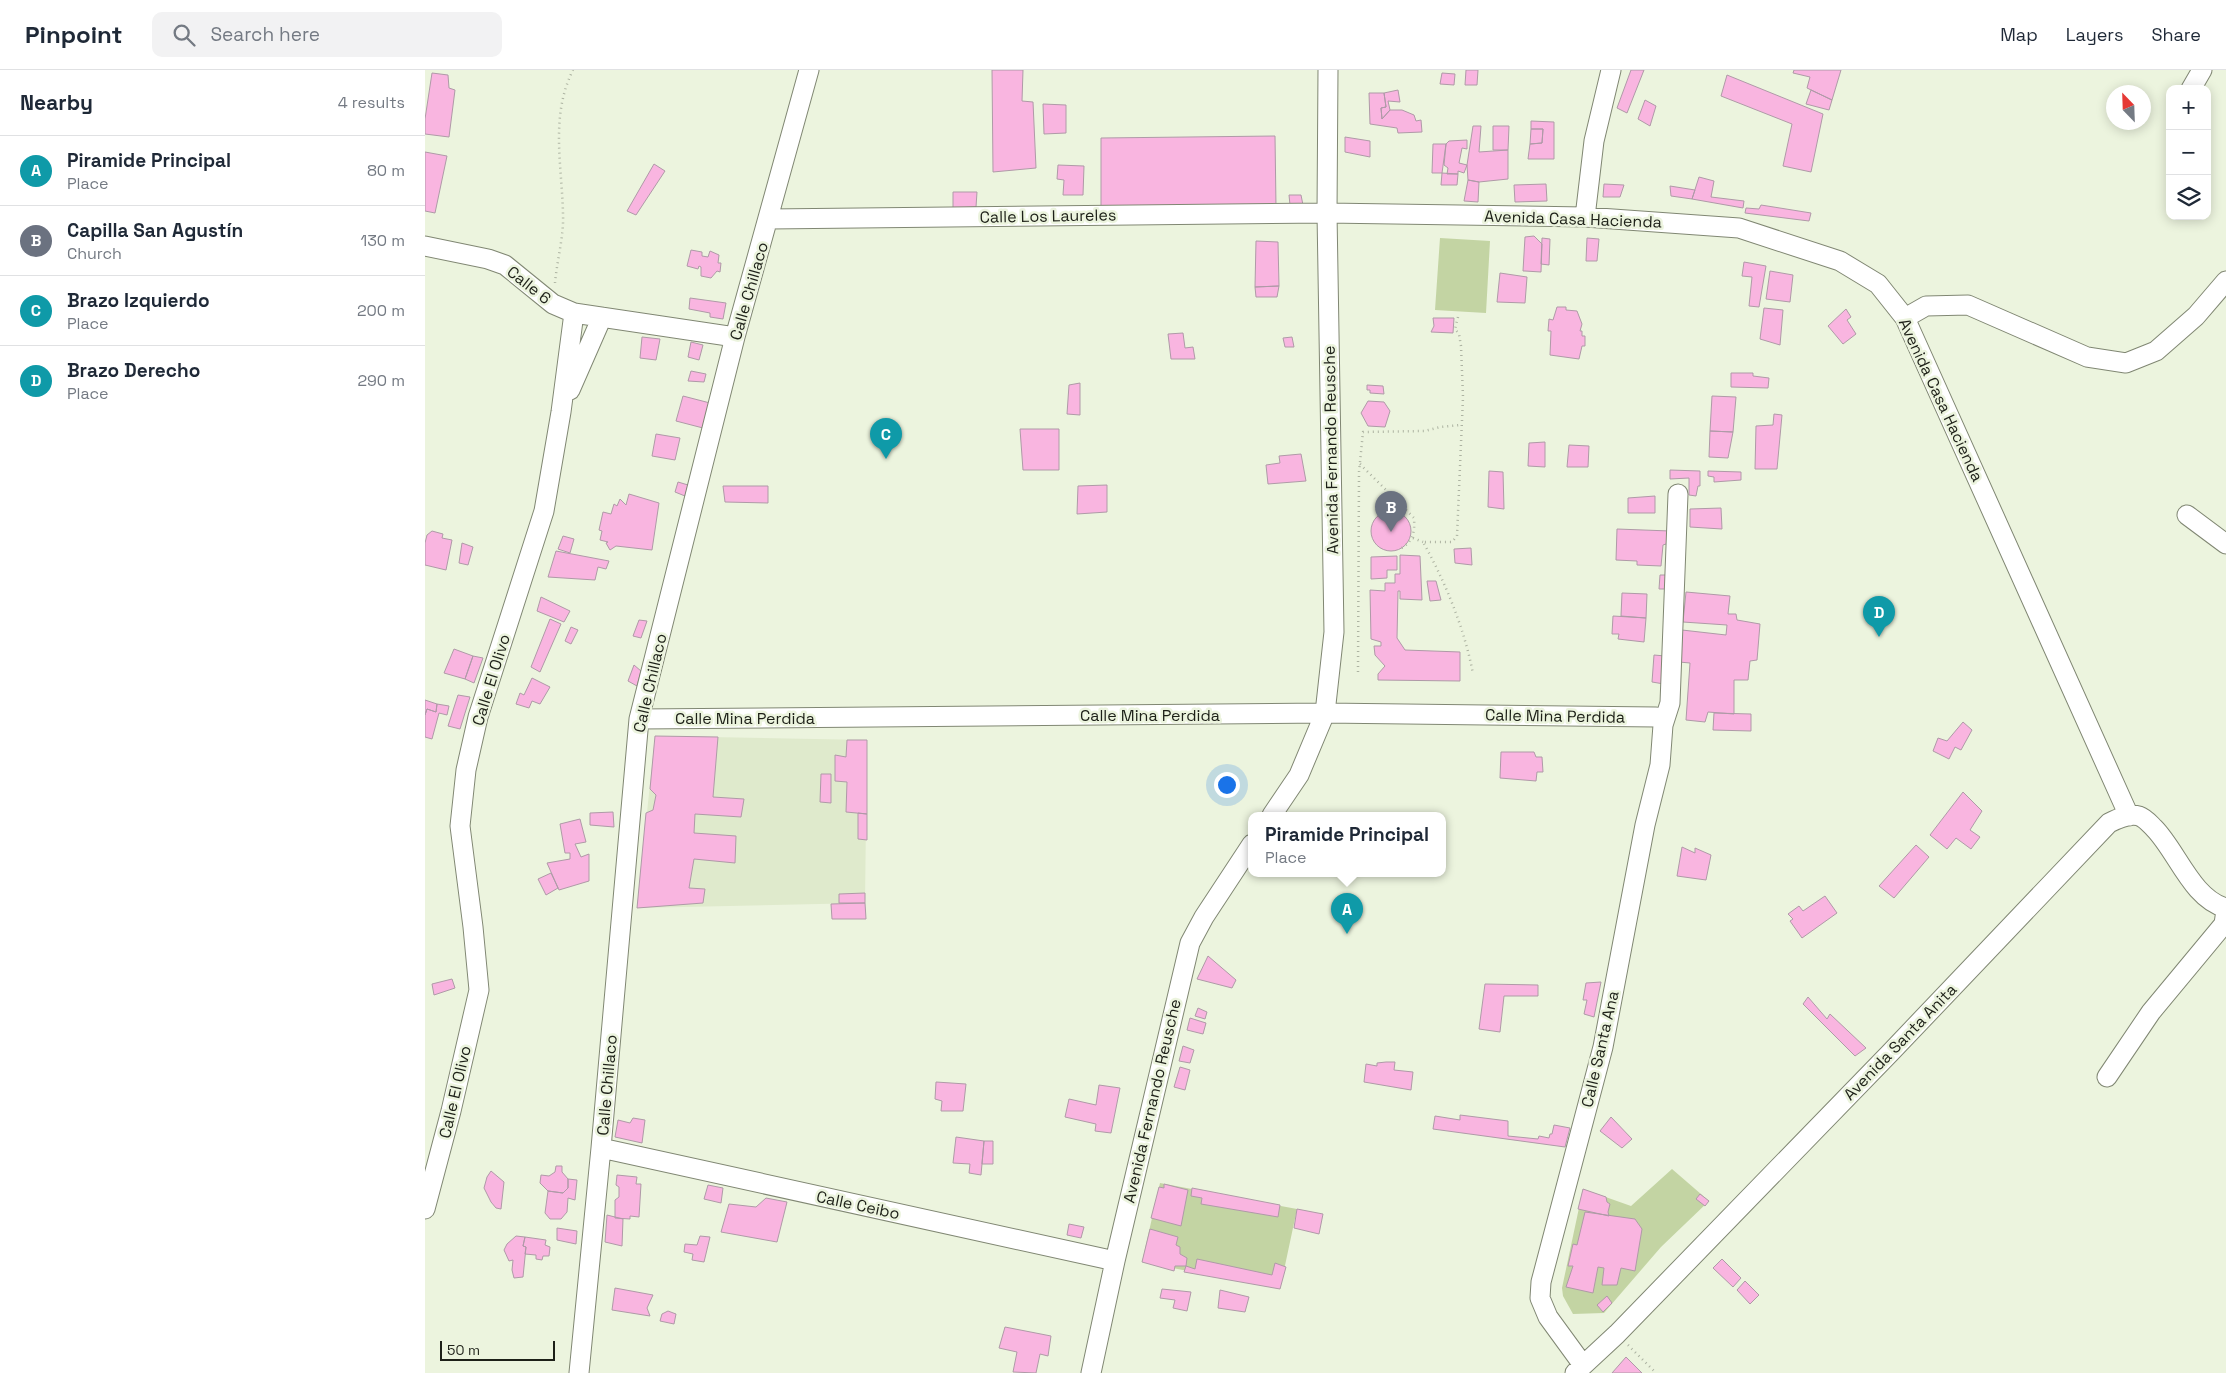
<!DOCTYPE html>
<meta charset="utf-8">
<style>
:root{--surface:#fff;--page:#f2f2f3;--text:#1f2937;--muted:#747a83;--line:#e0e1e3;--accent:#d93025}
body{margin:0;font-family:"Space Grotesk",sans-serif;background:var(--page);color:var(--text)}
.controls{position:absolute;right:15px;top:15px;display:grid;overflow:hidden;border-radius:10px;box-shadow:0 2px 12px #0003}
.controls button{width:45px;height:45px;display:grid;place-items:center;padding:0;border:0;border-bottom:1px solid var(--line);background:var(--surface);color:var(--text);font:25px sans-serif}
.compass{position:absolute;left:1681px;top:15px;width:45px;height:45px;border-radius:50%;background:var(--surface);box-shadow:0 2px 12px #0003;rotate:337deg}
.scale{position:absolute;left:15px;bottom:12px;width:115px;box-sizing:border-box;padding-left:5px;border:2px solid #1d2018;border-top:0;font-size:14px;line-height:18px;white-space:nowrap;color:#1d2018;-webkit-text-stroke:4px #ecf4de;paint-order:stroke}
.you{position:absolute;left:801px;top:714px;width:18px;height:18px;margin:-12px;border:4px solid #fff;border-radius:50%;background:#1a73e8;box-shadow:0 0 0 8px #1a73e833}
.badge{display:grid;place-items:center;width:32px;height:32px;border-radius:50%;background:var(--accent);color:#fff;font-size:16px;font-weight:700}
.pin{position:absolute;translate:-50% -41px;filter:drop-shadow(0 1px 2px #0008)}
.pin::after{content:'';position:absolute;top:26px;width:18px;height:15px;background:inherit;clip-path:polygon(0 0,100% 0,50% 100%)}
.popup{position:absolute;left:823px;top:742px;width:198px;height:65px;box-sizing:border-box;display:grid;place-content:center;border-radius:10px;background:var(--surface);filter:drop-shadow(0 1px 4px #0005);font-size:16px;white-space:nowrap;color:var(--muted)}
.popup b{font-size:19px;color:var(--text)}
.popup::after{content:'';position:absolute;left:50%;top:100%;margin-left:-10px;border:10px solid transparent;border-top-color:var(--surface)}
.list{margin:0;padding:0;list-style:none}
h2{display:flex;justify-content:space-between;align-items:center;height:65px;margin:0;padding:0 20px;font-size:21px}
h2 small{font-size:16px;font-weight:400;color:var(--muted)}
.list li{display:grid;grid-template-columns:32px 1fr auto;gap:15px;align-items:center;box-sizing:border-box;height:70px;padding:0 20px;border-top:1px solid var(--line)}
.list b{display:block;font-size:19px;white-space:nowrap}
.list p{margin:0;font-size:16px;white-space:nowrap;color:var(--muted)}
.list em{font-size:16px;font-style:normal;color:var(--muted)}
.icon{flex:none;width:28px;height:28px;fill:none;stroke:currentColor;stroke-width:2;stroke-linecap:round;stroke-linejoin:round}
.map{position:relative;flex:none;width:1801px;height:1303px;overflow:hidden}
header{display:flex;align-items:center;gap:30px;box-sizing:border-box;height:70px;padding:0 25px;background:var(--surface);border-bottom:1px solid var(--line)}
header strong{font-size:24px}
nav{display:flex;gap:28px;margin-inline-start:auto;font-size:18px}
.search{width:350px;height:45px;background:var(--page);display:flex;align-items:center;gap:12px;box-sizing:border-box;padding:0 18px;border-radius:10px;color:var(--muted);font-size:19px}
main{display:flex}
aside{flex:1;background:var(--surface)}
.map>svg:first-child{display:block}
.built{fill:#dfeacc}
.green{fill:#c3d4a3}
.building{fill:#f9b5e0;stroke:#af9aa7}
.lines{fill:none;stroke-linecap:round;stroke-linejoin:round}
.minor-casing{stroke:#808773;stroke-width:21}
.path{stroke:#adb3a2;stroke-width:2.5;stroke-dasharray:1 4;stroke-linecap:butt}
.minor{stroke:#fff;stroke-width:19}
.labels{text-anchor:middle;dominant-baseline:central;stroke-width:5;stroke-linejoin:round;paint-order:stroke}
.street-label{font-size:16px;fill:#1d2018;stroke:#ecf4de}
</style>
<header>
<strong>Pinpoint</strong>
<div class="search"><svg class="icon" aria-label="search" viewBox="0 0 24 24"><circle cx="10" cy="10" r="6"/><path d="M15 15l6 6"/></svg>Search here</div>
<nav><a>Map</a><a>Layers</a><a>Share</a></nav>
</header>
<main>
<aside>
<h2>Nearby<small>4 results</small></h2>
<ul class="list">
<li><span class="badge" style="background:#0f9aa8">A</span><div><b>Piramide Principal</b><p>Place</p></div><em>80 m</em></li>
<li><span class="badge" style="background:#6b7280">B</span><div><b>Capilla San Agustín</b><p>Church</p></div><em>130 m</em></li>
<li><span class="badge" style="background:#0f9aa8">C</span><div><b>Brazo Izquierdo</b><p>Place</p></div><em>200 m</em></li>
<li><span class="badge" style="background:#0f9aa8">D</span><div><b>Brazo Derecho</b><p>Place</p></div><em>290 m</em></li>
</ul>
</aside>
<div class="map">
<svg width="1801" height="1303" viewBox="0 0 1801 1303">
<rect width="100%" height="100%" fill="#ecf4de"/>
<!-- built -->
<path class="built" d="M230,666L442,670L440,833L212,838Z"/>
<!-- green -->
<path class="green" d="M1015,168L1065,171L1061,243L1010,240Z
M1247,1099L1284,1131L1236,1177L1179,1243L1148,1244L1138,1226L1137,1218L1158,1119L1206,1136Z
M735,1113L872,1139L855,1219L717,1192Z"/>
<!-- building -->
<path class="building" d="M567,0H598L597,31L608,32L611,98L568,102Z
M1041,0H1053L1052,15H1040Z
M1206,0H1219L1202,43L1192,38Z
M1369,0H1416L1407,30L1382,18L1385,7L1368,3Z
M7,3L23,5L24,18L30,20L24,67L0,64V49Z
M1017,3L1030,4L1029,15L1015,14Z
M1302,5L1398,44L1386,102L1358,96L1367,54L1296,26Z
M973,20L975,32L963,31L965,40L957,49L956,38L961,37L959,23Z
M1386,20L1407,30L1404,40L1381,34Z
M944,23H959L961,37L956,38L957,49L965,40H977L989,45L991,51L996,50L997,62L973,63L972,58L945,54Z
M1220,30L1231,36L1225,56L1213,49Z
M618,34L641,35V63L619,64Z
M1106,51L1129,52V89H1103L1105,74L1117,73L1118,59H1106Z
M1048,56H1056L1054,82L1083,80V109L1054,112L1043,110L1042,95Z
M1068,56H1084L1083,80H1068Z
M1106,59H1118L1117,73L1105,74Z
M850,66L851,137L676,140V68Z
M920,67L945,71V87L920,82Z
M1042,70V79L1037,78L1034,93L1042,95L1039,103L1033,101V104H1022L1023,98L1019,95L1021,74L1024,71Z
M1008,74H1021L1017,103H1007Z
M0,82L22,86L10,143L0,141Z
M229,94L240,101L211,145L202,141Z
M633,95L659,96L658,125H638L639,110L632,109Z
M1017,103L1033,104L1032,115H1016Z
M1274,107L1289,111L1286,127L1319,131L1318,138L1267,129Z
M1043,110L1054,112L1053,132L1039,131Z
M1121,114L1122,131L1090,132L1089,115Z
M1179,114L1199,115L1195,127H1178Z
M1245,116L1270,120L1267,129L1246,126Z
M528,122H552L551,137L528,138Z
M864,125H876L878,135H865Z
M1336,135L1386,143L1384,151L1320,143L1321,138L1334,139Z
M1109,166L1117,174L1116,202L1100,201H1098L1100,167Z
M1117,168L1125,169L1124,195L1116,194Z
M1162,168L1174,169L1172,191H1161Z
M831,171L853,172L854,216L830,217Z
M266,180L277,182V186L283,187L285,181L294,185L293,193H296L295,202L292,201L286,208L276,206V197L274,196L273,199L262,196Z
M1319,192L1341,196L1334,237L1324,236L1327,207L1317,206Z
M1345,201L1368,205L1365,232L1341,229Z
M1075,203L1102,207L1100,233L1072,232Z
M854,216L852,227H831L830,217Z
M265,228L301,233L298,249L285,247V243L264,239Z
M1132,237H1141V240L1152,241L1157,254L1155,261H1157V266H1160V276H1157L1154,289L1125,285L1126,261H1123L1124,249L1128,250Z
M1339,238L1358,240L1355,275L1335,269Z
M1421,239L1426,247L1422,250L1431,264L1418,274L1403,256Z
M1008,248H1029L1028,263L1006,262L1009,256Z
M758,263L760,278L768,277L770,289H746L743,264Z
M217,267L235,269L231,290L215,288Z
M867,267L869,277H860L858,268Z
M266,272L278,275L274,290L263,287Z
M266,301L281,304L279,312L263,311Z
M1306,303H1328V306L1344,308L1343,318L1306,317Z
M655,313V345L642,344L644,315Z
M942,315L958,316L959,324L945,323V320H942Z
M258,326L285,333L278,358L251,351Z
M1287,326L1311,327L1308,362L1285,361Z
M943,331L959,332L965,341L960,357L943,356L936,343Z
M1349,344L1357,345L1352,399H1330L1331,356L1348,355Z
M595,359H634V400H598Z
M1285,361L1308,362L1303,388L1284,387Z
M231,364L255,368L250,390L227,386Z
M1120,372V397L1103,396L1104,373Z
M1144,375L1164,376L1163,397H1142Z
M876,384L881,411L843,414L841,395L855,393L854,386Z
M1245,400L1275,401V416H1273L1271,426L1264,425V408L1245,409Z
M1064,401L1078,402L1079,439L1063,437Z
M1283,401L1316,402V410L1289,412V407L1283,406Z
M253,412L263,415L260,426L250,422Z
M682,415V442L652,444L653,416Z
M298,416H343V433L300,432Z
M204,424L234,433L227,480L191,476L185,480L181,473L183,472L175,470L177,461L174,460L178,442L186,444L189,434L192,436L195,429L201,435Z
M1230,426V443H1203V428Z
M1296,438L1297,459L1265,457V439Z
M946 461a20 20 0 1 1 40 0a20 20 0 1 1-40 0Z
M1192,459L1245,461L1244,473L1238,475L1236,496L1212,495V491L1191,490Z
M7,461L18,464L17,468L27,470L21,500L0,495V473L2,465Z
M138,466L149,469L145,483L133,479Z
M37,473L48,477L43,495L34,493Z
M1046,478L1047,495L1030,493L1029,479Z
M131,481L184,491L181,499L173,497L170,510L123,507Z
M975,485L995,486L997,530L975,529V521H973L972,568L980,580L1035,582V611L953,610V604L960,596L950,585L949,576H956V572L946,569L945,520L960,521V513H970V504H975Z
M972,486V500H962V508L946,509V487Z
M1235,505H1244L1243,519H1234Z
M1002,511H1011L1016,530L1005,531Z
M1261,522L1305,526L1303,544H1311L1312,550L1335,554L1332,590L1325,591L1323,610H1309V644L1283,642L1280,652L1261,650L1265,593L1254,592L1257,560L1301,565L1302,555L1258,552Z
M1197,523L1222,524L1221,548L1196,546Z
M116,527L145,541L139,552L112,541Z
M1188,546L1221,548L1219,572L1193,569L1194,564H1187Z
M125,549L136,554L115,602L106,597Z
M214,550L222,551L216,568L208,566Z
M146,557L153,560L146,574L140,571Z
M29,579L48,586L40,609L19,603Z
M1229,585L1240,586L1239,614L1227,612Z
M48,586L58,588L49,613L40,609Z
M209,595L216,601L212,616L203,611Z
M107,608L125,617L115,634L107,631L104,638L91,634L95,623L99,625Z
M33,625L45,627L35,659L23,656Z
M0,630L12,634L11,642L2,639L0,645Z
M12,634L24,636L22,645L14,643L7,669L0,667V645L2,639L11,642Z
M1289,643L1326,644V661L1288,660Z
M1538,652L1547,660L1536,680L1530,677L1524,689L1508,681L1513,668L1522,671Z
M230,666L293,667L288,727L319,729L316,747L270,744L269,763L311,766L310,793L269,789L264,818L280,819L278,833L212,838L221,743L228,740L231,725L225,719Z
M422,670H442V744L421,742L422,712L410,711V685L421,687Z
M1076,682H1109L1111,687H1117L1118,702H1112L1111,711L1075,708Z
M396,704H406V733L395,732Z
M1538,722L1557,741L1545,760L1555,767L1546,779L1531,768L1522,779L1505,765Z
M188,742L189,757L165,755V743Z
M433,743L442,744V770L433,769Z
M155,749L161,772L150,774L156,787L164,784V811L134,820L122,793L145,789V783H140L135,754Z
M1491,775L1504,787L1469,828L1454,816Z
M1257,777L1270,783V778L1286,785L1281,810L1252,806Z
M126,803L133,818L121,825L113,809Z
M440,823V833H414V824Z
M1400,826L1412,843L1377,868L1365,851L1368,849L1363,844L1374,836L1378,841Z
M440,833L441,849H407L406,834Z
M783,886L811,910L807,918L772,909Z
M27,909L30,918L9,925L7,914Z
M1176,912L1169,947L1159,944L1162,930H1158L1161,913Z
M1060,914L1113,915V926H1079L1075,962L1054,959Z
M1383,927L1402,949L1405,944L1441,978L1430,986L1378,934Z
M773,938L782,942L780,949L770,946Z
M765,948L781,953L778,964L762,960Z
M758,976L769,980L765,993L754,991Z
M961,992H970L969,1000L988,1002L986,1020L939,1012L941,994L952,996V993Z
M755,997L765,1000L760,1020L749,1017Z
M511,1012L541,1014L538,1041H516L517,1031L510,1029Z
M674,1015L695,1018L686,1063L670,1061L671,1054L640,1047L644,1029L671,1035Z
M1035,1045L1083,1051V1066L1113,1069L1114,1066L1124,1068L1125,1064H1127L1129,1055L1145,1058L1140,1077L1008,1059L1010,1046L1035,1050Z
M1186,1047L1207,1069L1197,1078L1175,1061Z
M208,1048L220,1050L217,1073L190,1067L193,1050L205,1053Z
M531,1067L559,1071L556,1105L544,1103L545,1094L528,1093Z
M559,1071H568V1094H557Z
M131,1096H137V1102L143,1109V1118L138,1123L123,1121L115,1113L116,1105L124,1106L130,1102Z
M66,1101L79,1112L76,1139L71,1138L66,1132L59,1118L62,1107Z
M192,1105L212,1107L211,1114H216L214,1147L205,1146V1149L190,1148V1130L194,1127V1117L191,1115Z
M143,1109L152,1110L150,1130L143,1128L142,1142L136,1149H125L120,1143L123,1121L138,1123L143,1118Z
M739,1114L763,1120L756,1156L726,1148L734,1117L739,1118Z
M283,1115L298,1118L296,1133L279,1129Z
M767,1118L855,1135L853,1147L776,1134L777,1128L766,1126Z
M1158,1119L1181,1127L1182,1132L1185,1134L1183,1142L1184,1146L1153,1139Z
M1275,1124L1284,1131L1280,1136L1271,1129Z
M341,1128L362,1132L352,1172L296,1162L304,1134L331,1137Z
M872,1139L898,1144L894,1164L869,1158Z
M1160,1142L1210,1149L1217,1159L1210,1201L1196,1198L1192,1215H1177L1179,1198L1173,1197L1168,1223L1141,1217L1148,1196H1143L1148,1174L1152,1175Z
M182,1145L198,1149L197,1176L180,1172Z
M644,1154L659,1157L656,1168L642,1165Z
M132,1158L152,1161L151,1174L132,1170Z
M725,1159L753,1167L751,1175L755,1177V1184L762,1188L761,1196H750L749,1201L717,1192Z
M91,1166L100,1167L98,1176L101,1177L98,1207L89,1208L87,1200L88,1190L84,1191L79,1180L82,1174Z
M275,1166L285,1167L279,1192L267,1190L268,1184L259,1182L260,1174L272,1175Z
M100,1167L121,1170L120,1175L125,1177L124,1186H118L117,1190L111,1189V1185L100,1184L101,1177L98,1176Z
M772,1189L847,1205L850,1193L861,1197L855,1219L759,1202L761,1196L770,1199Z
M1297,1189L1316,1208L1308,1217L1288,1198Z
M1320,1211L1334,1225L1325,1234L1312,1220Z
M190,1218L228,1225L222,1238L225,1246L187,1240Z
M737,1219L766,1222L762,1241L748,1238L750,1230L735,1228Z
M795,1220L824,1227L820,1242L793,1238Z
M1182,1226L1187,1233L1178,1242L1172,1235Z
M243,1241L251,1244L249,1254L235,1251L237,1244Z
M580,1257L626,1266L623,1286L615,1284L611,1303L588,1302L592,1282L574,1278Z
M1201,1287L1217,1303H1187Z"/>
<g class="lines">
<defs>
<path id="minor" d="M1766,19L1777,0
M1160,147L1169,71L1186,0
M344,149L902,143L1160,147L1314,158L1415,191L1453,214L1480,248L1704,746
M0,176L63,189L80,195L128,234L149,243
M1480,248L1501,236L1543,235L1662,287L1701,293L1731,281L1771,246L1801,211
M145,320L177,247
M1762,445L1801,474
M214,649L900,643L1231,647L1236,650L1238,655L1235,695L1220,755L1178,977L1116,1212L1115,1228L1123,1247L1158,1295
M1238,655L1245,633L1253,424
M847,745L874,705L900,643L909,562L902,143L903,0
M1682,1007L1726,942L1799,854L1801,840
M176,1078L690,1191
M0,1139L26,1041L54,920L48,857L35,756L41,700L53,647L119,441L136,342L149,243L310,267
M154,1303L176,1078L214,649L310,267L384,0
M666,1303L690,1191L765,873L779,847L827,774
M1150,1303L1192,1264L1465,983L1684,753C1692,749 1704,743 1714,746C1720,748 1724,753 1729,758C1752,781 1767,829 1801,838"/>
</defs>
<!-- minor casing -->
<use href="#minor" class="minor-casing"/>
<!-- path -->
<path class="path" d="M130,213C132,190 139,166 138,144C137,95 125,46 148,0
M1033,247L1030,259L1034,264L1036,276L1038,327L1032,466L1027,472H998C1020,511 1040,560 1048,604
M935,394L989,448C990,462 988,472 975,479
M988,468L998,472
M933,602L934,402L938,362L1000,361L1015,357L1035,355
M1203,1275L1231,1303"/>
<!-- minor -->
<use href="#minor" class="minor"/>
</g>
<g class="labels">
<!-- street labels -->
<g class="street-label">
<text transform="translate(623 146) rotate(-1)">Calle Los Laureles</text>
<text transform="translate(1148 149) rotate(2)">Avenida Casa Hacienda</text>
<text transform="translate(104 215) rotate(38)">Calle 6</text>
<text transform="translate(324 221) rotate(-74)">Calle Chillaco</text>
<text transform="translate(1516 330) rotate(65)">Avenida Casa Hacienda</text>
<text transform="translate(906 380) rotate(-91)">Avenida Fernando Reusche</text>
<text transform="translate(66 610) rotate(-73)">Calle El Olivo</text>
<text transform="translate(225 613) rotate(-77)">Calle Chillaco</text>
<text x="725" y="645">Calle Mina Perdida</text>
<text transform="translate(1130 646) rotate(1)">Calle Mina Perdida</text>
<text x="320" y="648">Calle Mina Perdida</text>
<text transform="translate(1475 972) rotate(-46)">Avenida Santa Anita</text>
<text transform="translate(1175 979) rotate(-77)">Calle Santa Ana</text>
<text transform="translate(182 1015) rotate(-85)">Calle Chillaco</text>
<text transform="translate(30 1022) rotate(-77)">Calle El Olivo</text>
<text transform="translate(727 1031) rotate(-77)">Avenida Fernando Reusche</text>
<text transform="translate(433 1135) rotate(12)">Calle Ceibo</text>
</g>
</g>
</svg>
<div class="controls">
<button>+</button>
<button>−</button>
<button><svg class="icon" aria-label="layers" viewBox="0 0 24 24"><path d="M12 4l9 5-9 5-9-5zM3 14l9 5 9-5"/></svg></button>
</div>
<svg class="compass" viewBox="-18 -18 36 36"><path d="M0-13l5 13h-10z" fill="#e53935"/><path d="M0 13l5-13h-10z" fill="#747a83"/></svg>
<div class="scale">50 m</div>
<div class="you"></div>
<div class="pin badge" style="left:922px;top:864px;background:#0f9aa8">A</div>
<div class="popup"><b>Piramide Principal</b>Place</div>
<div class="pin badge" style="left:966px;top:462px;background:#6b7280">B</div>
<div class="pin badge" style="left:461px;top:389px;background:#0f9aa8">C</div>
<div class="pin badge" style="left:1454px;top:567px;background:#0f9aa8">D</div>
</div>
</main>
